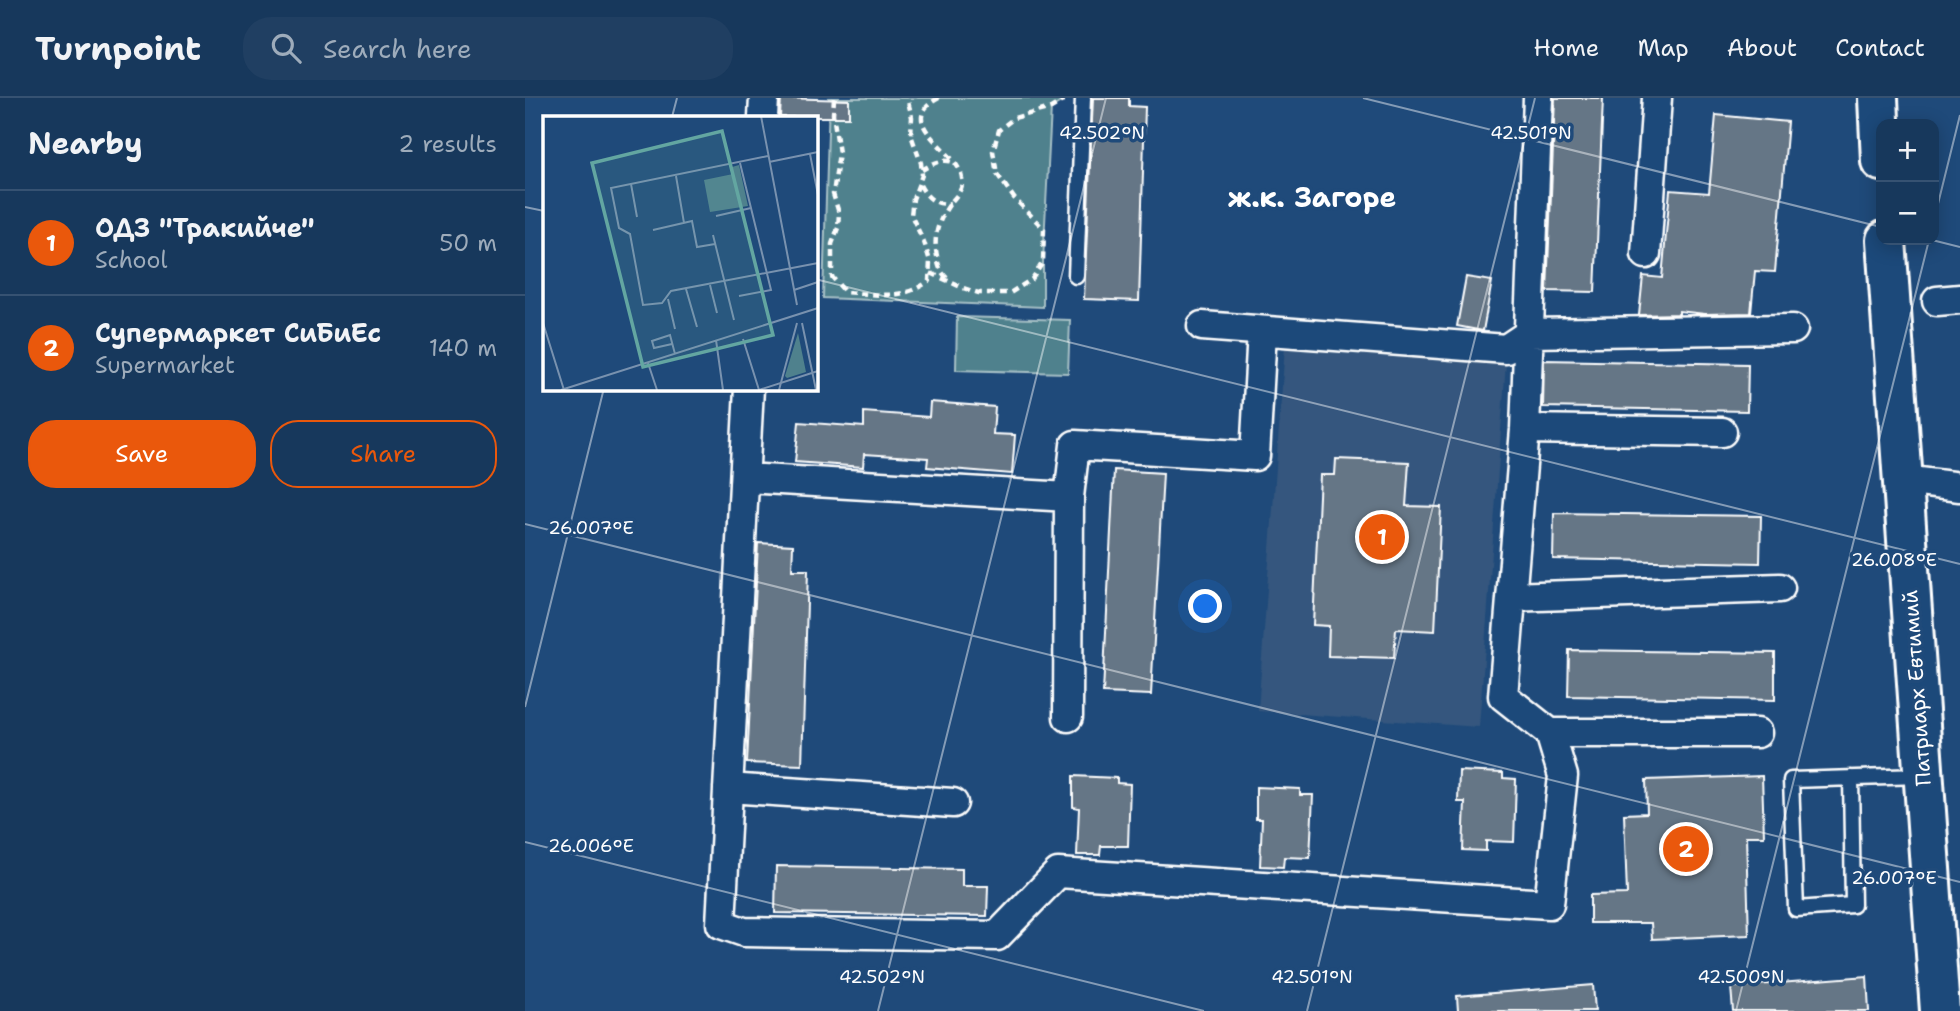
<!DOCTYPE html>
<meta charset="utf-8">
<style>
:root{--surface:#17385c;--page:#203f62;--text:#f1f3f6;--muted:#9eacbb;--line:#365272;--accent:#ea580c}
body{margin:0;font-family:"Shantell Sans",sans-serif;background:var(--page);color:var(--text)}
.controls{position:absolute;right:21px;top:21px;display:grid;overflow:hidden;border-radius:14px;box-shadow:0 4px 18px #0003}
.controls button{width:63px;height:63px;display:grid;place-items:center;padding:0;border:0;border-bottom:2px solid var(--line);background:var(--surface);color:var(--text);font:35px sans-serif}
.you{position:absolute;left:681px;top:509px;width:24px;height:24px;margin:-18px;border:5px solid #fff;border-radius:50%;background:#1a73e8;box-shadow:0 0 0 10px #1a73e833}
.badge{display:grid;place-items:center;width:46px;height:46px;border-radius:50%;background:var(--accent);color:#fff;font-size:23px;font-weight:700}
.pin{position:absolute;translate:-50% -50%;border:4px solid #fff;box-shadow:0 2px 7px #0006}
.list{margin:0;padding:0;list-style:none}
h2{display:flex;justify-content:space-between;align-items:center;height:91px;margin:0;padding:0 28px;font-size:30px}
h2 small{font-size:23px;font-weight:400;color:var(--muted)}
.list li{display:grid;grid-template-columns:46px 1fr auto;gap:21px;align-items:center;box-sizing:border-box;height:105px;padding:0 28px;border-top:2px solid var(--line)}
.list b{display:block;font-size:26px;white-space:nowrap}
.list p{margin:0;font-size:23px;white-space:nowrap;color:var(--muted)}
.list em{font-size:23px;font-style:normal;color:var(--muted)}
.actions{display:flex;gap:14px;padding:21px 28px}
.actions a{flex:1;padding:16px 0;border:2px solid var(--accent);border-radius:28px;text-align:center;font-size:24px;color:var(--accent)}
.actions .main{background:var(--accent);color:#fff}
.icon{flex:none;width:38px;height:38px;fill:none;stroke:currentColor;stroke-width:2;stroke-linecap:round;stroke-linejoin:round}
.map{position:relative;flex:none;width:1435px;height:913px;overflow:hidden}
header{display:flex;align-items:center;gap:42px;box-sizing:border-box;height:98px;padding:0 35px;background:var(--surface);border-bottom:2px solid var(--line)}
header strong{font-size:33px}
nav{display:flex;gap:38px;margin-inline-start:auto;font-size:24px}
.search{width:490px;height:63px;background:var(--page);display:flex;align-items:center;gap:18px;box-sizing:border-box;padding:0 24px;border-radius:28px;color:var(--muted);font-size:26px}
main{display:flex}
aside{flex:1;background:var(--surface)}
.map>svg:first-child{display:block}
.built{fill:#34577e}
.green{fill:#4f818d;stroke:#a7c0c6;stroke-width:2}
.building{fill:#657686;stroke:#fff;stroke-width:2}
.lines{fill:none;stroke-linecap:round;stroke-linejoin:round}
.lane-casing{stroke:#fff;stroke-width:19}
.street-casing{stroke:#fff;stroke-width:33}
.secondary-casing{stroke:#fff;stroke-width:44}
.path{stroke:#fff;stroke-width:4.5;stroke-dasharray:7 5;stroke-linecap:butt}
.lane{stroke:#1f4a7a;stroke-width:14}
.street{stroke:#1f4a7a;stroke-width:28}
.secondary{stroke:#1f4a7a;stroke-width:38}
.ticks{fill:none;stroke:#fff;stroke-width:2;stroke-opacity:0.45}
.labels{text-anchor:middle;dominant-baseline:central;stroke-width:7;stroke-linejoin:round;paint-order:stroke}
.street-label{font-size:21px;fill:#fff;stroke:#1f4a7a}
.district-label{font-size:28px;font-weight:bold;fill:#fff;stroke:#1f4a7a}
.inset-road{fill:none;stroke:#7992af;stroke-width:2}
.view{fill:#63a6a1;fill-opacity:0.15;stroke:#63a6a1;stroke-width:3.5}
.inset-edge{fill:none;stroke:#fff;stroke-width:3.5}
.ticks-label{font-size:18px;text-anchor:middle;fill:#fff;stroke:#1f4a7a;stroke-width:7;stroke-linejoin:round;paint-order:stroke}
</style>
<header>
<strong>Turnpoint</strong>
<div class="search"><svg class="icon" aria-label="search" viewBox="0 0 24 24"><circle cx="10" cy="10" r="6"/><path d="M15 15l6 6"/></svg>Search here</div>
<nav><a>Home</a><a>Map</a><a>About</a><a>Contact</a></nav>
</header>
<main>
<aside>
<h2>Nearby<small>2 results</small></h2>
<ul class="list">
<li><span class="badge">1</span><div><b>ОДЗ &quot;Тракийче&quot;</b><p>School</p></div><em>50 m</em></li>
<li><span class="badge">2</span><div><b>Супермаркет СиБиЕс</b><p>Supermarket</p></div><em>140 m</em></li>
</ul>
<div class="actions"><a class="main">Save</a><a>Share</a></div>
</aside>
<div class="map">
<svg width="1435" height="913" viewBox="0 0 1435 913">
<rect width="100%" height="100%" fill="#1f4a7a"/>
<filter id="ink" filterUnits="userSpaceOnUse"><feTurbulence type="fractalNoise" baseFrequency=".0143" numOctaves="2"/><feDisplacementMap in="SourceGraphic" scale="14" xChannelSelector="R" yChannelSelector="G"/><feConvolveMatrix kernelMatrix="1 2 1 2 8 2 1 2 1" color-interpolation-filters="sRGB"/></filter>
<g filter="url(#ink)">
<!-- built -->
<path class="built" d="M760,248L981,265L954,629L733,613Z"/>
<!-- green -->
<path class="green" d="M304,0H540L539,2L526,10L518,164V209L298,200Z
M432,219L545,222L543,275L431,272Z"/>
<!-- building -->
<path class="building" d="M256,0L324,2V19H255Z
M568,0H604V8L620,9L614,203L559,201Z
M1030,0H1078L1070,194L1022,193Z
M1191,17L1263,24L1250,174L1230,173L1226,215L1180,216L1154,213V216L1114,217L1118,178L1137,180L1145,92L1184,95Z
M941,179L967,183L958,233L932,228Z
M1019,262L1223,266L1222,313L1018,309Z
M405,304L470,309L468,336L490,337L487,376L402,369L403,360L339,356L338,369L270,364L274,324L339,329V314L404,319Z
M811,361L884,364L881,408L916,409L910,533L871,531L869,560L803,558L804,528L788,527L795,377H810Z
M589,372L638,375L626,597L578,595Z
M1029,415L1236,418L1235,465L1028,461Z
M233,445L268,447L267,472H283L277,667L222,665Z
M1044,552L1250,555V602L1043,598Z
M934,673L978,675V680L991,681L989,744L961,743V753L938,752L940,704H933Z
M548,678L592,680V685L605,686L603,748H576L575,757H552L554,710L548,709Z
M1237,678L1239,738H1221L1224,837L1127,841L1126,825H1065V797L1102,796L1099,716L1122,715L1121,682Z
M731,689L775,691V697H788L785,760L759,759L758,769L735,768L737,721H731Z
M251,768L437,771V788H463L462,818L250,815Z
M1342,878L1344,913H1208L1206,889Z
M1068,887L1070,913H933L932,898Z"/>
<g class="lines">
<defs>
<path id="lane" d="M551,178L558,0
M1326,680L1328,807L1271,811L1266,682L1396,678"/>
<path id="street" d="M238,19L239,0
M1121,156L1132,0
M1412,203L1435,201
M677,228L981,251L1005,235L1268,231
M224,290L196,826L219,834L472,838L533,775L1024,806L1038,678L1025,635L978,598L1000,331L1013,0
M1000,331L1197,334
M220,380L544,399
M1378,382L1435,389
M987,499L1255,490
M543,619L544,399L550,347L730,358L737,233
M1025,635H1232
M203,690L428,705"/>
<path id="secondary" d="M1353,0L1356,63
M1361,142L1415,913"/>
</defs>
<!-- lane casing -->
<use href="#lane" class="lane-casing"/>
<!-- street casing -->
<use href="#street" class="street-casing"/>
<!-- secondary casing -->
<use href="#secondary" class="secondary-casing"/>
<!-- path -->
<path class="path" d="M309,0L308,16L314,55L308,96L314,115L313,130L307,146V179L320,194C353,196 376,203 404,183L405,163L399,144L386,117L388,101L397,77L396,65L386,37L387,19L382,0
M414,0C366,25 434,52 437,80C439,93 430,98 424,107C413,123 408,139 412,158C413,168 416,175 423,181
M397,72C407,66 418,59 430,65
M395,87C401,99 411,108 425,105
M406,175L438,190L454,195H485L507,181L518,164L519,131L489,100L472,76L468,53L474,32L489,20L526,10L539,2"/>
<!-- lane -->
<use href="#lane" class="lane"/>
<!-- street -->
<use href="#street" class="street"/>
<!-- secondary -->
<use href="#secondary" class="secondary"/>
</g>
</g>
<!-- ticks -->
<path class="ticks" d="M838,0L1356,129M147,19L152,0M0,109L19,113M1409,122L1435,17M1407,142L1435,149M290,181L1435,466M0,426L1435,784M0,609L79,290M0,744L679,913M353,913L581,0M782,913L1010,0M1211,913L1404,142"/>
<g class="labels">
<!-- street labels -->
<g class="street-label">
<text transform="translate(1392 590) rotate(-94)">Патриарх Евтимий</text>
</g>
<!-- district labels -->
<g class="district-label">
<text x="787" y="99">ж.к. Загорe</text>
</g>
</g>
<!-- overview -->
<g transform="translate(18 18)">
<rect width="275" height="275" fill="#1f4a7a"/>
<path d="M196,49L205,90L167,96L161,64L190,58L189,51ZM255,217L263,256L244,262L242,260Z" fill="#4f818d"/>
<path class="inset-road" d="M218,0L254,189M267,38L275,79M225,40L68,72L76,112L87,118L100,189L119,187L128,175L275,147M226,46L275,36M133,60L141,107M88,68L94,101M173,100L208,92M110,114L149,105L154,131L172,128M170,119L191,204M167,169L174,197M143,173L154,211M251,174L275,166M196,180L228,174L197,47M125,183L132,213M0,207L21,274M259,207L273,274M200,223L216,274M173,224L180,274M129,228L111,232L109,225L127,219L132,238M105,247L114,274M18,274L275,192M216,274L275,255M236,274L254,207"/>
<path class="view" d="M179,15L230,219L100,251L49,47Z"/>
<rect width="275" height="275" class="inset-edge"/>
</g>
<g class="ticks-label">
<text x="577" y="41">42.502°N</text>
<text x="1006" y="41">42.501°N</text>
<text x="66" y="436">26.007°E</text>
<text x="1369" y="468">26.008°E</text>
<text x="66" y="754">26.006°E</text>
<text x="1369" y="786">26.007°E</text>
<text x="357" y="885">42.502°N</text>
<text x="787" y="885">42.501°N</text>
<text x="1216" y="885">42.500°N</text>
</g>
</svg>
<div class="controls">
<button>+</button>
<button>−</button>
</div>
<div class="you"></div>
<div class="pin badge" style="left:857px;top:439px">1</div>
<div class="pin badge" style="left:1161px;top:751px">2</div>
</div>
</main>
